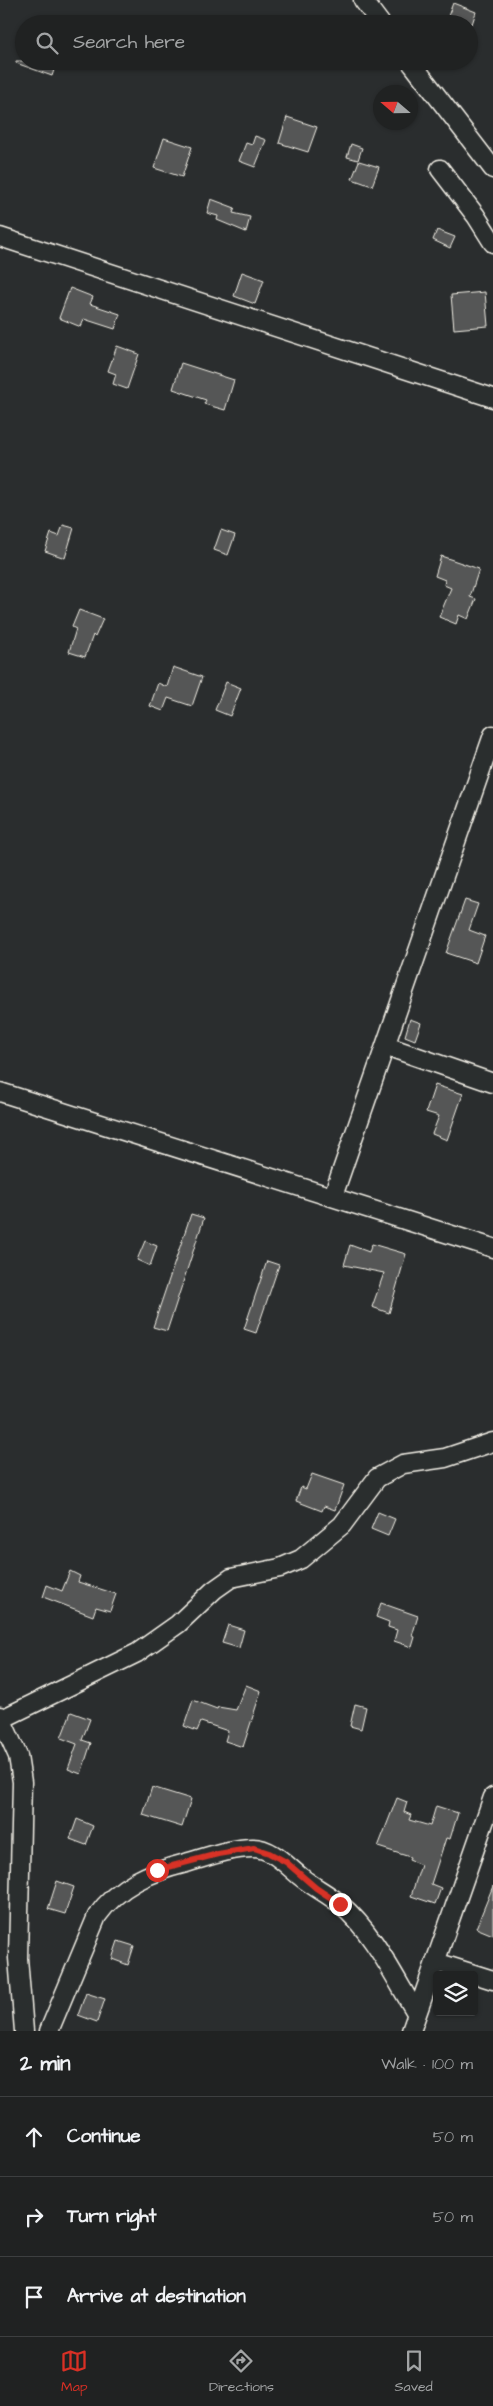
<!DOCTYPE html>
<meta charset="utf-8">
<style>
:root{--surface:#202222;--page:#2d2f2f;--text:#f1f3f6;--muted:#a2a4a5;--line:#3d3f40;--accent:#d93025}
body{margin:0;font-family:"Architects Daughter",sans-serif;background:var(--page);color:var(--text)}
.controls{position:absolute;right:15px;bottom:15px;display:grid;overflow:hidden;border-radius:5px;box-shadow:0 1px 4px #0004}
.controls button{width:45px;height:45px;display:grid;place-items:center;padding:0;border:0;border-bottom:1px solid var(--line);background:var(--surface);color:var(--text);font:25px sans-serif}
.compass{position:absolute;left:373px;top:85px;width:45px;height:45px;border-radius:50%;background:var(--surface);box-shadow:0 1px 4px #0004;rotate:290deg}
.stop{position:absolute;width:15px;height:15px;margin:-11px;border:4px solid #d93025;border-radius:50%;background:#fff}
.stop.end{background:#d93025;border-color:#fff;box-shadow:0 1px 5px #0008}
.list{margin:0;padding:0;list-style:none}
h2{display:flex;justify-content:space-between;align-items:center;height:65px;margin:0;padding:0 20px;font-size:21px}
h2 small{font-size:16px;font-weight:400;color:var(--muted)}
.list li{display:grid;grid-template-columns:32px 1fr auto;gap:15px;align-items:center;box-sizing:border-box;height:80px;padding:0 20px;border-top:1px solid var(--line)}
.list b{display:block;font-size:19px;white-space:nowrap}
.list em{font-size:16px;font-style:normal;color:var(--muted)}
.icon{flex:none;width:28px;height:28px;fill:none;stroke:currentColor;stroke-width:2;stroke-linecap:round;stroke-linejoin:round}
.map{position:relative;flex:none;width:493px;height:2031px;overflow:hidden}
.search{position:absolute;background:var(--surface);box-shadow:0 1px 4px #0004;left:15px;right:15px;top:15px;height:55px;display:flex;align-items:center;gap:12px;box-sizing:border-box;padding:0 18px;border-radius:28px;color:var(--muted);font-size:19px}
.sheet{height:305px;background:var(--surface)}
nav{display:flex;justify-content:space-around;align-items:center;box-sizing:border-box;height:70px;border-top:1px solid var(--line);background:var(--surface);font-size:14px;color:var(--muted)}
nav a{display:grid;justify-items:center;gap:2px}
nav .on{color:var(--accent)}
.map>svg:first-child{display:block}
.building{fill:#555756;stroke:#f4f1e8}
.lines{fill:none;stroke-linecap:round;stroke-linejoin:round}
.minor-casing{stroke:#f4f1e8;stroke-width:21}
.minor{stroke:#2a2d2e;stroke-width:18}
.route{stroke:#d93025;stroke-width:6}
</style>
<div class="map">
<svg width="493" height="2031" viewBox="0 0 493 2031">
<rect width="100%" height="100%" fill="#2a2d2e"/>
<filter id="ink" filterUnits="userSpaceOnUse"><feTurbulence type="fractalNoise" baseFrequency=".02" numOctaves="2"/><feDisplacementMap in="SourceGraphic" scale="10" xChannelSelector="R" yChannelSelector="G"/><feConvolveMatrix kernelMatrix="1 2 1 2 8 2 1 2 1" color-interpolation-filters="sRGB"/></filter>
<g filter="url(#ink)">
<!-- building -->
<path class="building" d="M453,3L476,12L472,24L462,21L461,24H445Z
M16,61H57L52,76L16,63Z
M287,117L317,127L308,152L279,143Z
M255,136L266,140L255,167L239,161L246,143L252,145Z
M164,138L192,147L182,177L154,168Z
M351,144L362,148L358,160L347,157Z
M359,161L379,167L372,186L352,179Z
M211,199L235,208L233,213L250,217L246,232L217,220L218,216L207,213Z
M437,230L455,237L450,248L433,240Z
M242,272L264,280L255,304L234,296Z
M70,288L93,297L90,304L120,314L115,329L84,319L81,327L59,318Z
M485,292L488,326L454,329L451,295Z
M117,346L139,354L127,389L113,384L116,374L108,371Z
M181,363L234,380L225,410L204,404L206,400L173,389Z
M63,525L74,528L65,558L45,551L51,533L59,536Z
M221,530L235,535L228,555L214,550Z
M441,556L479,569L470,597L476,599L468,619L459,615L456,624L439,617L451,588L444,585L445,580L435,576Z
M79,610L103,619L95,637L93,635L85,657L69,652L76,629L72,627Z
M173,667L202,677L192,706L168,698L163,711L150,706L158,683L167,687Z
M226,682L241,688L230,716L215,710Z
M465,900L478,904L469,930L485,936L476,963L446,953Z
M410,1019L421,1023L415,1040L405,1036Z
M435,1085L463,1094L447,1140L432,1134L439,1116L426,1112Z
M191,1214L204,1218L167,1331L153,1327Z
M145,1241L157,1246L150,1266L137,1260Z
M372,1244L406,1254L389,1313L372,1307L384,1273L344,1265L350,1245L369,1252Z
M267,1261L279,1265L256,1333L244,1329Z
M312,1474L344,1485L335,1510L324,1506L322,1511L296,1501L301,1487L306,1489Z
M378,1512L395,1519L388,1536L371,1529Z
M70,1571L80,1576L78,1582L116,1594L110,1611L96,1607L93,1616L43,1597L47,1585L62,1591Z
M381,1603L418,1616L412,1636L415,1637L412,1647L394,1641L397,1630L388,1627L389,1622L376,1617Z
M228,1625L244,1630L239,1648L222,1643Z
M246,1685L261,1691L243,1747L225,1741L228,1731L201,1722L197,1731L184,1726L193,1700L217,1709L218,1707L236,1710Z
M355,1704L366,1707L361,1729L350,1726Z
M71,1712L90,1719L82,1740L91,1743L81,1774L68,1769L77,1744L61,1738Z
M152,1787L191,1799L182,1827L143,1815Z
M397,1798L407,1802L404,1812L411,1815L409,1820L430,1826L436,1806L458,1813L450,1839L446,1838L431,1884L441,1888L435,1904L411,1896L421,1865L409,1860L410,1857L378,1847Z
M77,1819L93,1826L86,1845L70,1839Z
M57,1881L74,1887L65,1914L48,1909Z
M493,1886V1935L476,1928Z
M118,1941L134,1946L128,1965L112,1959Z
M86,1993L105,1999L97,2022L78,2015Z"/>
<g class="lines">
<defs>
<path id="minor" d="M363,0L381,24
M410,61L493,169
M440,169L476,216L493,243
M0,237L493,398
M386,1046L493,1083
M0,1092L493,1248
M333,1196L493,735
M0,1716L18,1756L22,1782L18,1958L24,2031
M2,1719L137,1653L178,1624L214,1590L231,1578L280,1568L301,1559L342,1525L377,1478L403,1464L445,1458L493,1442
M436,1962L493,1980
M49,2031L97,1916C119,1885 150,1872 186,1863C207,1857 231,1848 253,1848C272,1848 287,1866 301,1877C313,1887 329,1894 341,1905C374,1933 394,1977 417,2014
M411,2031L493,1797"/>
</defs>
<!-- minor casing -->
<use href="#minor" class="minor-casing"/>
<!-- minor -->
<use href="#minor" class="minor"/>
</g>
</g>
<g class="lines" filter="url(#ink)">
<!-- route -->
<path class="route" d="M157,1870L218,1854L254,1848L269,1853L286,1862L316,1888L340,1904"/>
</g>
</svg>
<div class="controls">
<button><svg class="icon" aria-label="layers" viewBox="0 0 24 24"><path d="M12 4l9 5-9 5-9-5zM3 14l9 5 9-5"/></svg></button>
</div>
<svg class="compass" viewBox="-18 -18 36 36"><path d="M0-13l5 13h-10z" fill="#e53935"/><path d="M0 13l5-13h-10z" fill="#a2a4a5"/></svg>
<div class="stop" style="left:157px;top:1870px"></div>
<div class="stop end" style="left:340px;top:1904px"></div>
<div class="search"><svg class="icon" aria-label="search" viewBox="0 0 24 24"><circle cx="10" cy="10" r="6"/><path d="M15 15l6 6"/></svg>Search here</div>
</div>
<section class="sheet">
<h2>2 min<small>Walk · 100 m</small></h2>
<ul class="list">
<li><svg class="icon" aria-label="ahead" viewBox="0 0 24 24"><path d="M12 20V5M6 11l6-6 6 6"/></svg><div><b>Continue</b></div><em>50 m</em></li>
<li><svg class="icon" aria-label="right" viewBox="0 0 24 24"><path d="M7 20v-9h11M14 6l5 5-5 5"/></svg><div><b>Turn right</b></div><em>50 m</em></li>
<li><svg class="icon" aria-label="arrive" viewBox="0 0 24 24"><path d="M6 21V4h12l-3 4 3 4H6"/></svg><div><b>Arrive at destination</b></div></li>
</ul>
</section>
<nav>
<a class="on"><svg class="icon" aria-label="map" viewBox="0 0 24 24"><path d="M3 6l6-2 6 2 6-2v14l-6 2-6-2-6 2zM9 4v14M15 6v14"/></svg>Map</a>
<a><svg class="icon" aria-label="directions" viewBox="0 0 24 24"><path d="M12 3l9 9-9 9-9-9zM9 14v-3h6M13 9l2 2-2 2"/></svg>Directions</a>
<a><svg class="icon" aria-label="saved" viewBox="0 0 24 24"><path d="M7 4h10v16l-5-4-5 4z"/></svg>Saved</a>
</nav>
